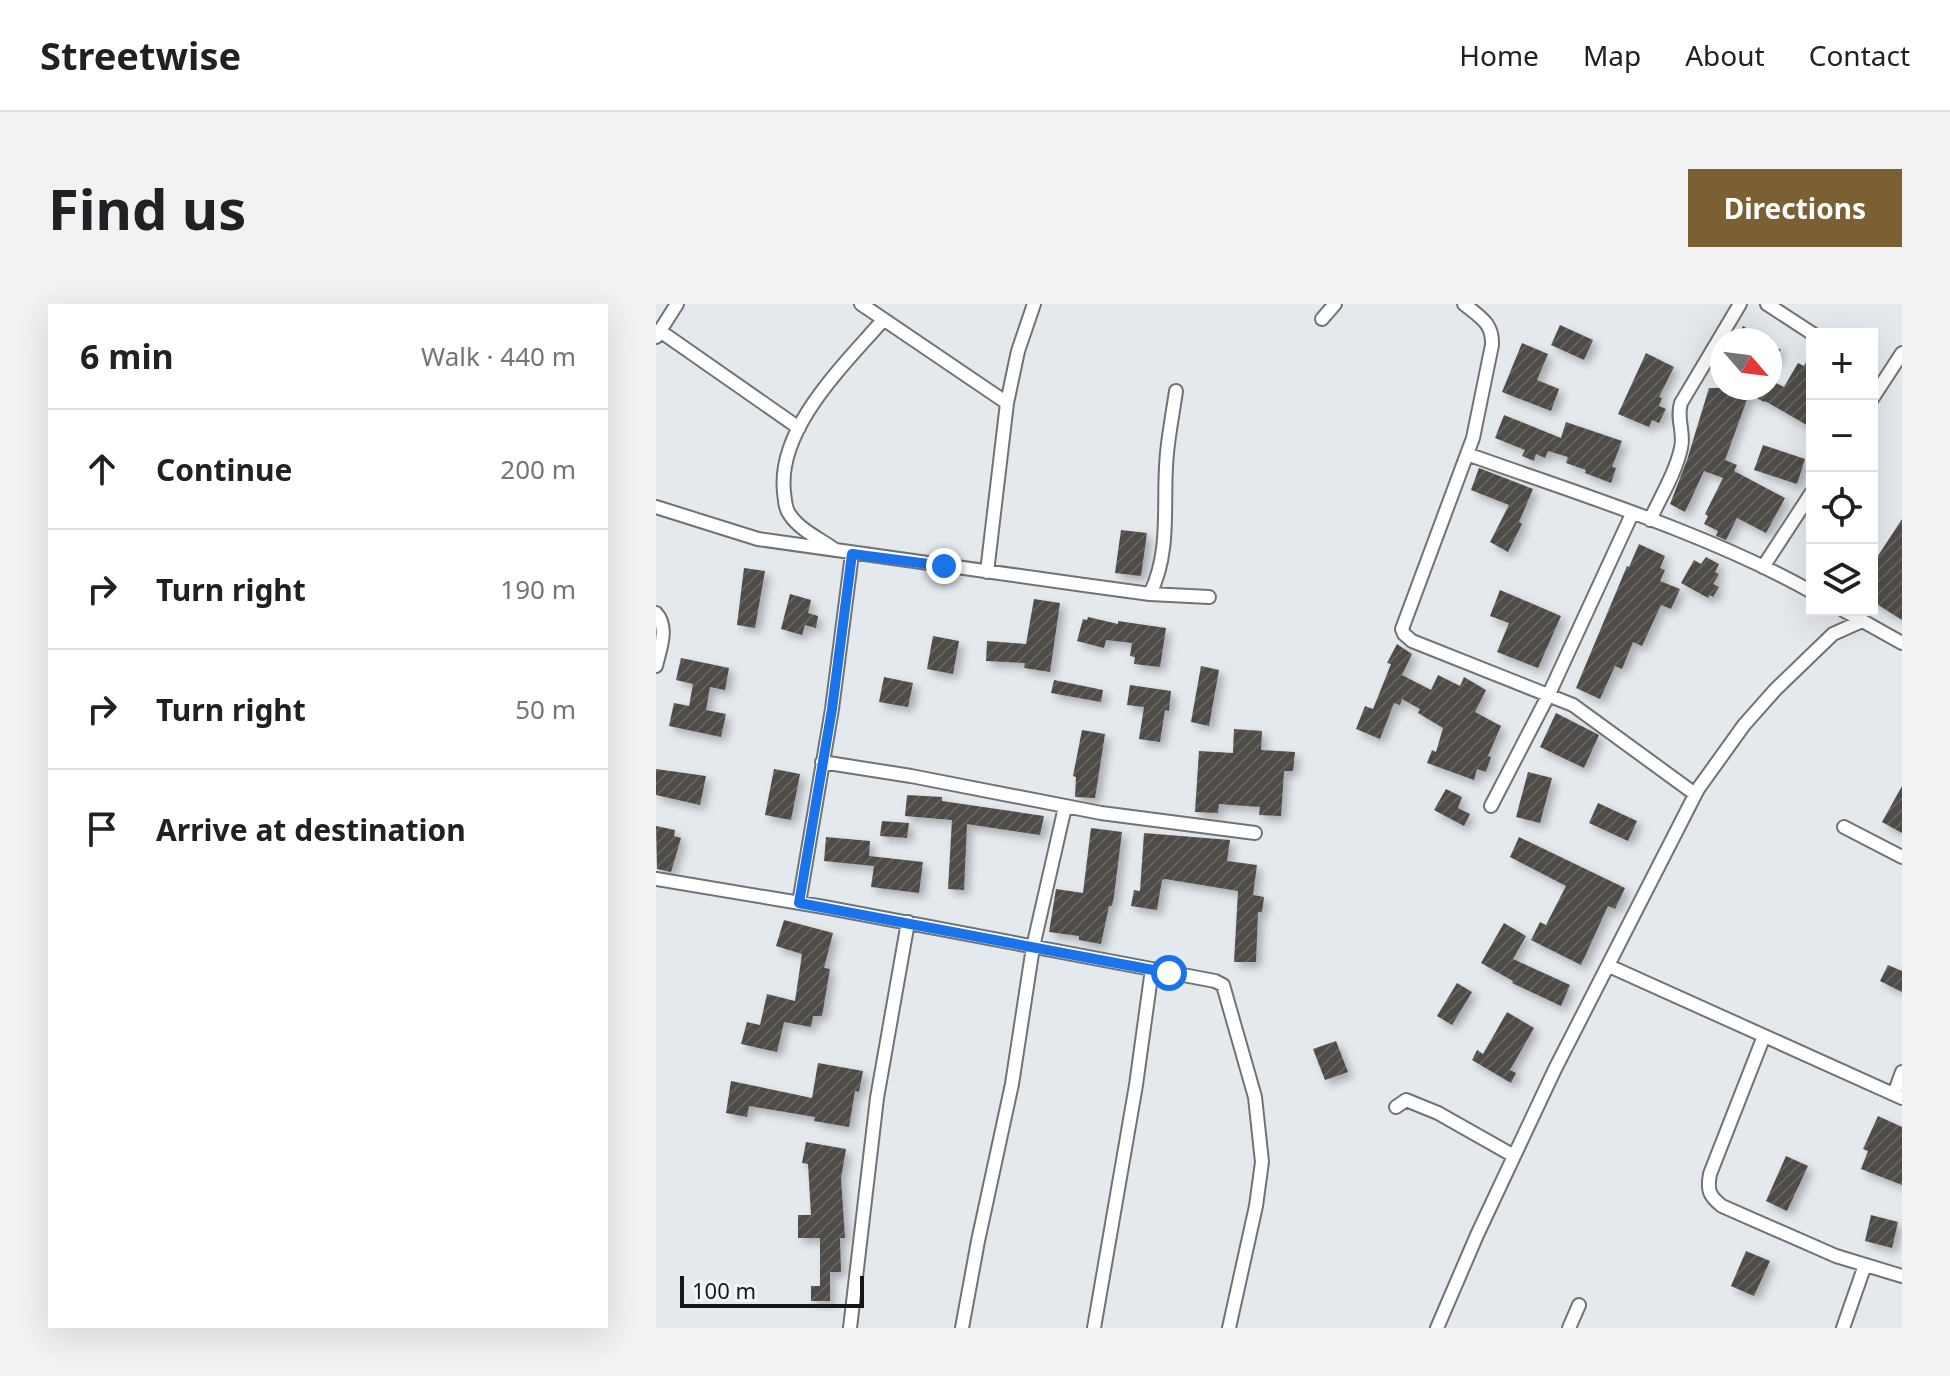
<!DOCTYPE html>
<meta charset="utf-8">
<style>
:root{--surface:#fff;--page:#f2f2f2;--text:#202124;--muted:#757577;--line:#e0e0e0;--accent:#7a6032}
body{margin:0;font-family:"Noto Sans",sans-serif;background:var(--page);color:var(--text)}
.controls{position:absolute;right:24px;top:24px;display:grid;overflow:hidden;border-radius:0px;box-shadow:0 8px 32px #0002}
.controls button{width:72px;height:72px;display:grid;place-items:center;padding:0;border:0;border-bottom:2px solid var(--line);background:var(--surface);color:var(--text);font:40px sans-serif}
.compass{position:absolute;left:1054px;top:24px;width:72px;height:72px;border-radius:50%;background:var(--surface);box-shadow:0 8px 32px #0002;rotate:118deg}
.scale{position:absolute;left:24px;bottom:20px;width:184px;box-sizing:border-box;padding-left:8px;border:4px solid #151618;border-top:0;font-size:22px;line-height:28px;white-space:nowrap;color:#151618;-webkit-text-stroke:6px #f1f6fb;paint-order:stroke}
.stop{position:absolute;width:24px;height:24px;margin:-18px;border:6px solid #1a73e8;border-radius:50%;background:#fff}
.stop.end{background:#1a73e8;border-color:#fff;box-shadow:0 2px 8px #0008}
.list{margin:0;padding:0;list-style:none}
h2{display:flex;justify-content:space-between;align-items:center;height:104px;margin:0;padding:0 32px;font-size:34px}
h2 small{font-size:26px;font-weight:400;color:var(--muted)}
.list li{display:grid;grid-template-columns:52px 1fr auto;gap:24px;align-items:center;box-sizing:border-box;height:120px;padding:0 32px;border-top:2px solid var(--line)}
.list b{display:block;font-size:30px;white-space:nowrap}
.list em{font-size:26px;font-style:normal;color:var(--muted)}
.icon{flex:none;width:44px;height:44px;fill:none;stroke:currentColor;stroke-width:2;stroke-linecap:round;stroke-linejoin:round}
.map{position:relative;flex:none;width:1246px;height:1024px;overflow:hidden;border-radius:0px}
header{display:flex;align-items:center;gap:48px;box-sizing:border-box;height:112px;padding:0 40px;background:var(--surface);border-bottom:2px solid var(--line)}
header strong{font-size:38px}
nav{display:flex;gap:44px;margin-inline-start:auto;font-size:28px}
.intro{display:flex;align-items:center;justify-content:space-between;box-sizing:border-box;height:192px;padding:0 48px}
h1{margin:0;font-size:56px}
.button{padding:20px 36px;border-radius:0px;background:var(--accent);color:#fff;font-size:28px;font-weight:700}
main{display:flex;gap:48px;padding:0 48px}
aside{flex:1;background:var(--surface);border-radius:0px;box-shadow:0 8px 32px #0002}
.map>svg:first-child{display:block}
.building{fill:url(#building-hatch);filter:url(#shadow)}
.lines{fill:none;stroke-linecap:round;stroke-linejoin:round}
.street-casing{stroke:#6f7377;stroke-width:16}
.street{stroke:#fff;stroke-width:12}
.route{stroke:#1a73e8;stroke-width:10}
</style>
<header>
<strong>Streetwise</strong>
<nav><a>Home</a><a>Map</a><a>About</a><a>Contact</a></nav>
</header>
<div class="intro"><h1>Find us</h1><a class="button">Directions</a></div>
<main>
<aside>
<h2>6 min<small>Walk · 440 m</small></h2>
<ul class="list">
<li><svg class="icon" aria-label="ahead" viewBox="0 0 24 24"><path d="M12 20V5M6 11l6-6 6 6"/></svg><div><b>Continue</b></div><em>200 m</em></li>
<li><svg class="icon" aria-label="right" viewBox="0 0 24 24"><path d="M7 20v-9h11M14 6l5 5-5 5"/></svg><div><b>Turn right</b></div><em>190 m</em></li>
<li><svg class="icon" aria-label="right" viewBox="0 0 24 24"><path d="M7 20v-9h11M14 6l5 5-5 5"/></svg><div><b>Turn right</b></div><em>50 m</em></li>
<li><svg class="icon" aria-label="arrive" viewBox="0 0 24 24"><path d="M6 21V4h12l-3 4 3 4H6"/></svg><div><b>Arrive at destination</b></div></li>
</ul>
</aside>
<div class="map">
<svg width="1246" height="1024" viewBox="0 0 1246 1024">
<defs>
<pattern id="building-hatch" width="6" height="6" patternUnits="userSpaceOnUse" patternTransform="scale(2)"><rect width="6" height="6" fill="#4f4b47"/><path d="M-1 1l2-2M0 6l6-6M5 7l2-2" fill="none" stroke="#64615e"/></pattern>
<filter id="shadow"><feDropShadow dx="5" dy="5" stdDeviation="4" flood-color="#0004"/></filter>
</defs>
<rect width="100%" height="100%" fill="#e4e9ee"/>
<!-- building -->
<path class="building" d="M904,21L937,36L928,56L895,41Z
M1087,22L1110,36H1079Z
M866,39L892,50L881,76L903,85L895,107L846,88Z
M1114,39L1125,46L1114,64Z
M1156,48V124L1109,97L1108,98L1093,90L1069,156L1081,161L1078,167L1129,194L1110,229L1081,214L1070,236L1060,232L1062,227L1048,220L1052,212L1049,210L1067,174L1048,167L1029,208L1014,200L1031,156L1053,84H1114V76L1128,83L1142,59L1148,62Z
M990,49L1018,63L1003,93L1006,94L1003,102L1010,105L1003,119L996,116L993,123L962,110Z
M848,111L905,134L910,118L966,137L956,163L960,164L955,179L929,169L930,166L910,159L912,153L892,147L889,154L880,150L878,157L866,152L869,146L839,134Z
M1107,141L1149,155L1141,180L1098,166Z
M823,164L877,185L863,218L866,220L852,248L834,238L853,201L815,186Z
M1246,215V316L1216,297V261Z
M465,226L491,229L485,272L459,269Z
M983,240L1009,252L1004,264L1009,266L1004,277L1024,285L1015,305L1005,301L986,342L977,338L966,365L959,362L944,395L920,384L971,262L973,263Z
M1050,253L1063,260L1059,268L1063,270L1057,280L1063,283L1057,293L1054,291L1052,294L1025,279L1038,256L1045,260Z
M88,264L109,267L99,324L81,321Z
M844,286L905,312L882,364L841,348L853,319L834,312Z
M134,290L155,296L152,309L162,312L160,324L149,321L146,331L125,325Z
M378,295L404,299L394,368L368,364L369,359L330,357L331,337L370,340Z
M432,313L462,320V317L510,324L504,363L478,360L479,353L474,352L476,339L450,336L448,344L421,337L427,315L431,316Z
M277,332L303,337L297,370L271,365Z
M741,340L756,350L746,371L775,386L782,371L804,382L808,373L830,386L819,408L845,422L832,452L835,453L830,468L821,465L818,476L771,459L776,446L780,448L787,424L762,409L764,405L746,395L744,401L738,399L724,435L700,425L709,402L717,405L735,360L731,359Z
M25,354L73,364L69,386L54,383L50,406L70,410L65,433L13,422L18,399L33,402L37,380L20,376Z
M545,362L563,366L553,422L535,418Z
M228,373L257,379L252,403L223,398Z
M398,376L447,386L445,398L395,389Z
M474,381L515,387L513,407L509,406L504,438L483,435L488,403L471,401Z
M900,409L943,431L928,464L884,443Z
M578,425L606,427L605,446L639,448L637,467H628L625,512L603,511L604,503L563,500L562,509L539,508L543,447L577,449Z
M426,426L449,430L439,494L419,493L420,473L417,472Z
M0,465L50,472L44,501L0,491Z
M118,465L144,470L135,516L109,511Z
M872,468L896,474L884,519L860,513Z
M1246,482V529L1226,518Z
M790,485L806,493L802,504L814,510L808,522L778,506Z
M251,491L286,493V497L388,512L384,531L311,520L308,586L292,585L296,516L249,512Z
M942,499L981,517L972,537L933,519Z
M226,517L253,519L251,534L224,532Z
M0,522L19,526L18,532L25,534L15,568L1,565Z
M435,524L466,528L458,592L456,602H453L445,640L423,636V632L393,628L400,585L427,589Z
M488,529L574,536L571,557L601,561L597,591L608,593L606,608H602L600,658H578L582,587L509,575L506,576L501,606L475,602L478,586L484,587Z
M170,533L214,537L213,552L267,558L263,589L215,583L218,562L168,557Z
M863,533L969,584L959,605L952,602L925,661L875,636L884,618L890,621L910,582L854,553Z
M128,616L177,629L168,664L174,665L166,712H157L155,723L128,718L121,748L85,740L91,718L104,721L111,690L139,697L146,650L120,642Z
M848,619L870,632L857,655L914,681L905,702L856,679L857,677L825,659Z
M1232,661L1246,667V688L1224,677Z
M801,679L816,688L796,721L781,712Z
M851,708L878,724L854,766L860,769L855,779L816,756L821,746L827,750Z
M680,737L692,768L669,776L657,745Z
M162,759L207,767L203,788L199,787L193,823L158,817L159,813L93,802L91,813L70,809L75,777L156,794Z
M1222,812L1246,823V881L1205,865L1212,847L1207,845Z
M150,838L190,845L185,874L189,934H184L185,968H174V997H155V982H164V934H142V911H155L152,860L146,859Z
M1130,852L1152,862L1131,907L1110,897Z
M1215,911L1242,918L1236,944L1209,937Z
M1090,947L1114,957L1098,992L1075,982Z"/>
<g class="lines">
<defs>
<path id="street" d="M205,0L351,99
M808,0C824,13 837,19 836,41L817,134L746,325L748,330L756,337L917,401L1039,490
M1111,0L1157,30
M666,15L679,0
M4,27L143,124
M0,33L21,0
M1216,95L1246,49
M811,150C923,190 1053,230 1156,288
M0,203L102,235L428,281L494,290L553,293
M994,216C1004,194 1020,168 1025,144C1029,129 1020,115 1025,99L1084,0
M178,245C164,235 144,226 134,211C129,205 129,196 128,188C121,124 189,60 227,16
M1107,263L1156,188
M331,268L351,99L362,47L378,0
M494,290C516,245 506,197 511,149C513,128 517,108 520,87
M1187,306L1246,339
M0,309C13,323 4,345 0,362
M166,458L255,472L445,509L599,529
M835,502L893,390L976,210
M1188,523L1246,553
M0,575L168,603L559,677L567,681L599,793L606,858L600,902L573,1024
M143,599L176,405L196,250
M953,662L1246,794
M1108,732L1054,870C1051,886 1053,892 1066,902L1180,952L1246,972
M1238,790L1246,768
M740,803L750,796L782,809L858,852
M194,1024L221,794L252,618
M306,1024L322,937L356,780L377,643L409,503
M438,1024L480,781L496,665
M781,1024L821,931L899,765L1042,485L1088,421L1119,386L1177,330L1206,317
M913,1024L923,1001
M1187,1024L1209,961"/>
</defs>
<!-- street casing -->
<use href="#street" class="street-casing"/>
<!-- street -->
<use href="#street" class="street"/>
</g>
<g class="lines">
<!-- route -->
<path class="route" d="M288,262L196,250L176,405L143,599L513,669"/>
</g>
</svg>
<div class="controls">
<button>+</button>
<button>−</button>
<button><svg class="icon" aria-label="locate" viewBox="0 0 24 24"><circle cx="12" cy="12" r="6"/><path d="M12 2v4M12 18v4M2 12h4M18 12h4"/></svg></button>
<button><svg class="icon" aria-label="layers" viewBox="0 0 24 24"><path d="M12 4l9 5-9 5-9-5zM3 14l9 5 9-5"/></svg></button>
</div>
<svg class="compass" viewBox="-18 -18 36 36"><path d="M0-13l5 13h-10z" fill="#e53935"/><path d="M0 13l5-13h-10z" fill="#757577"/></svg>
<div class="scale">100 m</div>
<div class="stop" style="left:513px;top:669px"></div>
<div class="stop end" style="left:288px;top:262px"></div>
</div>
</main>
